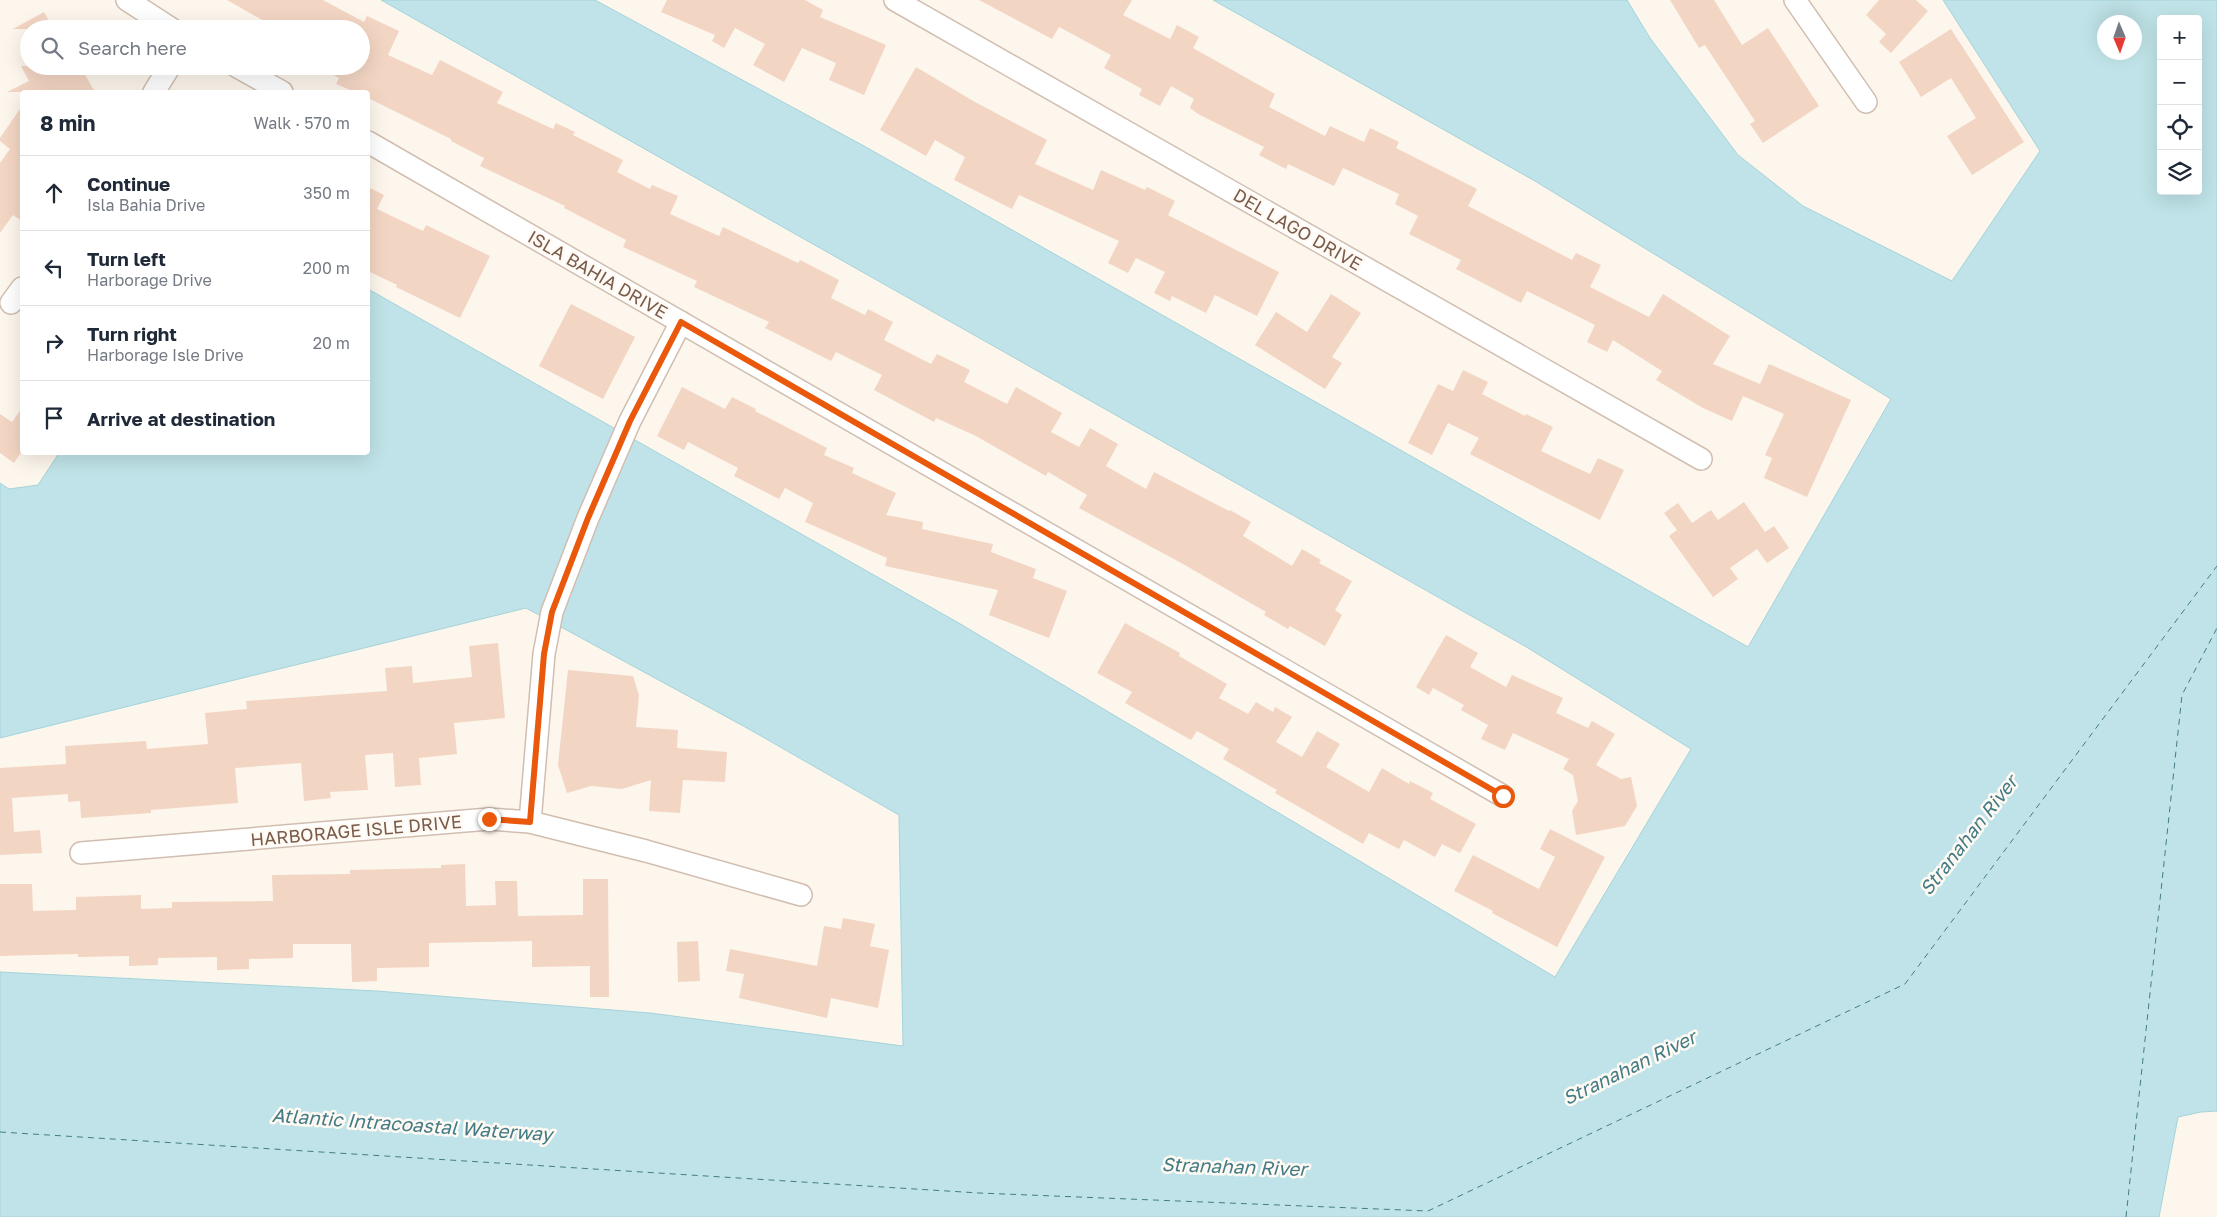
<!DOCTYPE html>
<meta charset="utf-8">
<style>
:root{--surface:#fff;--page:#f2f2f3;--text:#1f2937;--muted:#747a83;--line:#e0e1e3}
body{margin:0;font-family:"Golos Text",sans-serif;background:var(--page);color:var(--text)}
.controls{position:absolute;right:15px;top:15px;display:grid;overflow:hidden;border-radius:5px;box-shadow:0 5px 20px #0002}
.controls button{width:45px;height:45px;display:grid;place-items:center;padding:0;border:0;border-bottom:1px solid var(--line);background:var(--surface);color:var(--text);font:25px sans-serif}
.compass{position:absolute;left:2097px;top:15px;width:45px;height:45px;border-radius:50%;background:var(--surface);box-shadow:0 5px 20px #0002;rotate:178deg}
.stop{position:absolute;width:15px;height:15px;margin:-11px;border:4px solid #ea580c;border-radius:50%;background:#fff}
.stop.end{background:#ea580c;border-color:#fff;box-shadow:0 1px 5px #0008}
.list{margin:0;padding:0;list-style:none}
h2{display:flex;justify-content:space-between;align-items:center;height:65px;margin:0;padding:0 20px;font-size:21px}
h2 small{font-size:16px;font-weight:400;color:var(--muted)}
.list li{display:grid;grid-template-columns:32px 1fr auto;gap:15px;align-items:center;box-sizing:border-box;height:75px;padding:0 20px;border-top:1px solid var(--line)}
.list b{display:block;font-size:19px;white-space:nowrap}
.list p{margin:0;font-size:16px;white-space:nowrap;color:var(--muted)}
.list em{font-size:16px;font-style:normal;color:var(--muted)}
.icon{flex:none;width:28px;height:28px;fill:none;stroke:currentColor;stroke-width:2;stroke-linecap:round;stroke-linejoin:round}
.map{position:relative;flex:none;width:2217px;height:1217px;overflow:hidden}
.search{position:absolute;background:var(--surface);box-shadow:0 5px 20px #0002;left:20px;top:20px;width:350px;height:55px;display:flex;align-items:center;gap:12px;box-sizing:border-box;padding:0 18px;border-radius:28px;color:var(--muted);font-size:19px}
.panel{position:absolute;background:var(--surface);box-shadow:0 5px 20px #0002;left:20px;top:90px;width:350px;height:365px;border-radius:5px}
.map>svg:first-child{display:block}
.water{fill:#bfe3e8;stroke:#a5d3da;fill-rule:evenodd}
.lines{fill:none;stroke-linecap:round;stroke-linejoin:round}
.ferry{stroke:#437c86;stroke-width:1;stroke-dasharray:6 5;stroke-linecap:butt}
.building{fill:#f3d5c3}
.street-casing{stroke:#d1beb0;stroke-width:24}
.street{stroke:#fff;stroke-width:21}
.route{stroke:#ea580c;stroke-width:6}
.labels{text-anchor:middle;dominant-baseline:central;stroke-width:5;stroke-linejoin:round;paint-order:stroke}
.street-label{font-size:18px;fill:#7a5c4d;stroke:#fffaf3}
.water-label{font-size:19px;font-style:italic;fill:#437c86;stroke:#fffaf3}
</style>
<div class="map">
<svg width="2217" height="1217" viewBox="0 0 2217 1217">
<rect width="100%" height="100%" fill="#fdf6ec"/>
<!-- water -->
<path class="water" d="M381,0H595L864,146L1748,647L1891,399L1535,181L1213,0H1627L1650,38L1738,155L1803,206L1952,281L2040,151L1943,0H2217V1111L2201,1112L2178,1117L2159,1217H0V972L377,991L650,1013L903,1046L899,815L747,728L526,608L0,738V483L9,489L38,485L59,453L368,452V289L957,622L1555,977L1691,749L1528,648ZM2161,19H2198V191H2161ZM2104,22H2134V52H2104Z"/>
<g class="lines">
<!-- ferry -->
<path class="ferry" d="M0,1132L979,1193L1428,1211L1905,984L2217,566
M2126,1217L2182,695L2217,628"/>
</g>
<!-- building -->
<path class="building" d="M227,0H323L364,22L367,16L399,31L388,55L432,75L440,60L503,92L497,103L553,129L556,123L575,132L573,135L623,160L617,172L650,189L652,185L678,196L670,214L719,236L723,227L798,263L800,260L839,280L831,298L865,315L868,309L893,322L884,340L931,364L937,354L970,370L964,382L1007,404L1016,387L1062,413L1051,432L1079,447L1090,428L1118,444L1106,466L1146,489L1154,472L1229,511L1230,510L1251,522L1243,536L1292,566L1302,549L1321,560L1319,563L1352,581L1335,610L1342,615L1325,646L1290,626L1288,629L1264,615L1266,612L1183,564L1079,508L1087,495L1048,472L1046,476L974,435L936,418L934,422L874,390L882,375L836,352L831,361L765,328L769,322L694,287L697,281L623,247L626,240L564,208L565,206L480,166L484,158L451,141V139L368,98V92H355L336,84L339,78L317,66H361V29H278Z
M667,0H805L823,10L820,17L886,45L864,95L829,80L836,63L802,48L784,82L753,65L765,44L735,28L724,48L712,41L715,35L661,12Z
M979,0H1132L1123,15L1170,39L1177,25L1199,37L1193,48L1275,94L1269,107L1325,136L1330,126L1364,142L1370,128L1399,142L1396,148L1477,189L1468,206L1572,260L1576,253L1601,265L1590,287L1649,317L1663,294L1730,336L1713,364L1760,384L1769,364L1851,400L1807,497L1764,478L1772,458L1765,455L1784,414L1743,396L1732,421L1703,408L1656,380L1662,371L1613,340L1607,352L1587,342L1595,325L1527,291L1521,303L1456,269L1461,260L1409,234L1418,216L1395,204L1399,194L1343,168L1334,186L1288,164L1286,169L1259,155L1264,147L1198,114L1190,108L1194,99L1171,86L1160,106L1139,95L1142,89L1104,68L1111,55L1059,27L1052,39Z
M1670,0H1714L1742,45L1768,28L1819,106L1763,143L1750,124L1755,121L1705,45L1699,48Z
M1879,0H1916L1928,11L1891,53L1879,42L1886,34L1866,15Z
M44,12L54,29H13Z
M1951,29L2024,142L1972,175L1947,136L1976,118L1951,78L1921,97L1899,62Z
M21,66H80L95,92H7L29,81Z
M916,67L975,102L1047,140L1035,164L1093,190L1101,170L1145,190L1147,187L1175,201L1168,215L1279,272L1257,316L1215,295L1206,313L1172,296L1170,301L1154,293L1165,272L1136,258L1128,273L1108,263L1119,241L1019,195L1012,209L954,180L965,157L935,140L926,156L880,130Z
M22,106V221L13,215L0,233V163L10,149L0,141V138Z
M368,187L384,195L377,209L423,231L426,225L490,256L460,318L396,287L397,285L368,271Z
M1331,294L1361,313L1332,357L1342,363L1325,389L1255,345L1276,312L1307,332Z
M571,304L635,337L603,399L539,366Z
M1463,370L1488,382L1482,394L1525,416L1526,414L1553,427L1541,451L1590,474L1598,458L1624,470L1600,520L1470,454L1479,438L1448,423L1432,455L1408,443L1438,384L1453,391Z
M682,387L725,409L732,397L756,409L755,411L827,448L824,455L854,468L852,473L896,493L886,515L923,522L922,529L993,544L991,552L1036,569L1033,578L1067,591L1049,638L989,615L998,590L885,566L887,558L805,522L813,503L785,488L779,499L734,476L738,468L688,442L684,450L657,436Z
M22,408V451L14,463L0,453V414L12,422Z
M1744,502L1765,532L1774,526L1789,548L1767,563L1757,549L1730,568L1738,579L1713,597L1669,536L1677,530L1664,513L1678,503L1692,523L1711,510L1718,520Z
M1125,623L1180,653L1179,656L1227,684L1219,698L1248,714L1256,702L1273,712L1275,707L1292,717L1276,742L1302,757L1317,731L1340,744L1326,767L1369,792L1382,768L1409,784L1410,781L1433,793L1430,799L1476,824L1460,853L1442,844L1435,857L1404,840L1399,849L1369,833L1363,844L1275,793L1277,790L1223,759L1229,749L1197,731L1191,740L1125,703L1132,692L1097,673Z
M1446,635L1478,653L1470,667L1506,687L1512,675L1563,698L1556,713L1588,728L1592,721L1615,734L1596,765L1621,779L1631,777L1637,806L1625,826L1576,835L1572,811L1578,801L1573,775L1563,769L1569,759L1513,733L1505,750L1481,739L1488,725L1461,710L1464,705L1433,688L1429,695L1416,687Z
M498,643L505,718L454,723L457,754L419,758L421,785L395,787L393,753L365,755L368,790L330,792L331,798L304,801L301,763L235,768L238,803L151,810V813L81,818L80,801L68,802V794L12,798L14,832L40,830L42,853L0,855V768L66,764L65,746L146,741L147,749L208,744L205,713L247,709L246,701L387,691L385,668L412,666L413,683L472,677L469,646Z
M568,670L633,676L639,695L636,727L678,730L677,748L727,752L725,782L683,780L680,813L649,811L651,780L622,789L591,786L567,793L558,765Z
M1550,829L1605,857L1557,947L1492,913L1493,911L1454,891L1473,855L1539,889L1555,857L1540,849Z
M465,864L466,906L496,905L495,881H517L518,916L583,915V879H608L609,997H590V966L532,967V941L429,943V967L377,968V981L352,982L351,944H293V958L249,959V969L217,970V957L158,958V965L129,966V956L78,957V954L0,956V884H32L33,911L76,910V897L141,895V909L172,908V902L273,901L272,875L350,874V870L441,868V865Z
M843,918L875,924L870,946L889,950L878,1008L831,998L827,1018L739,998L744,974L726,971L730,949L817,966L824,926L841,929Z
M698,941L700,981L678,982L677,942Z"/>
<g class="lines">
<defs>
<path id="street" d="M127,0L172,29
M895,0L1701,459
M1795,0L1866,102
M236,66L282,92
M154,92L170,66
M368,142L1503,796
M11,303L22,288
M530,822L544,654L552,612L588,518L630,421L681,322
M81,853L489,819L530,822L646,851L801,895"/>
</defs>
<!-- street casing -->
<use href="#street" class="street-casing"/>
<!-- street -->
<use href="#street" class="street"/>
</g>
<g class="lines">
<!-- route -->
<path class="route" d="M489,819L530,822L544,654L552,612L588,518L630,421L681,322L1503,796"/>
</g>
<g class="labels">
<!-- street labels -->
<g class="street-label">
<text transform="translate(1298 229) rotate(30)">DEL LAGO DRIVE</text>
<text transform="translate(598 274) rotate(30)">ISLA BAHIA DRIVE</text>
<text transform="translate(356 830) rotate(-5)">HARBORAGE ISLE DRIVE</text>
</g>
<!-- water labels -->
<g class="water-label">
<text transform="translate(1968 835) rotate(-52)">Stranahan River</text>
<text transform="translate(1629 1067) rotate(-26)">Stranahan River</text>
<text transform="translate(412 1124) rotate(4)">Atlantic Intracoastal Waterway</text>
<text transform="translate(1234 1166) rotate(2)">Stranahan River</text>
</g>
</g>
</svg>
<div class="controls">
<button>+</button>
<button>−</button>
<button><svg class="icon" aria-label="locate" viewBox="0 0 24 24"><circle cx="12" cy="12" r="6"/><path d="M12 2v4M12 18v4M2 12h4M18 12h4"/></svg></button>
<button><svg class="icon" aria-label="layers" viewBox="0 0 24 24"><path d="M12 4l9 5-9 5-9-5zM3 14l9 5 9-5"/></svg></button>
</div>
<svg class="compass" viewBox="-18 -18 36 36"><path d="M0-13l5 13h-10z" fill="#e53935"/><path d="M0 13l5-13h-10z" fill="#747a83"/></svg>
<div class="stop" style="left:1503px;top:796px"></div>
<div class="stop end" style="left:489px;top:819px"></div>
<div class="search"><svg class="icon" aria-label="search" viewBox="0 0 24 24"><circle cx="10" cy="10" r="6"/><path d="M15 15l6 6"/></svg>Search here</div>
<section class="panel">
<h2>8 min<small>Walk · 570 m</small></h2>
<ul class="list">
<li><svg class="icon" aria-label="ahead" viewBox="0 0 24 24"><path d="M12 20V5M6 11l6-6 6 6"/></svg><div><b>Continue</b><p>Isla Bahia Drive</p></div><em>350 m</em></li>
<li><svg class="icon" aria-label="left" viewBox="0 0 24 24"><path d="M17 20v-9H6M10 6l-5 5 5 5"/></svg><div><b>Turn left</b><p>Harborage Drive</p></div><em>200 m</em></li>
<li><svg class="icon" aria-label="right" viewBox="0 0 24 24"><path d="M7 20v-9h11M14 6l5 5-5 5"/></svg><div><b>Turn right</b><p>Harborage Isle Drive</p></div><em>20 m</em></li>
<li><svg class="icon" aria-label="arrive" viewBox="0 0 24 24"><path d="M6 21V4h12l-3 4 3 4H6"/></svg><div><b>Arrive at destination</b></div></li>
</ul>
</section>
</div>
